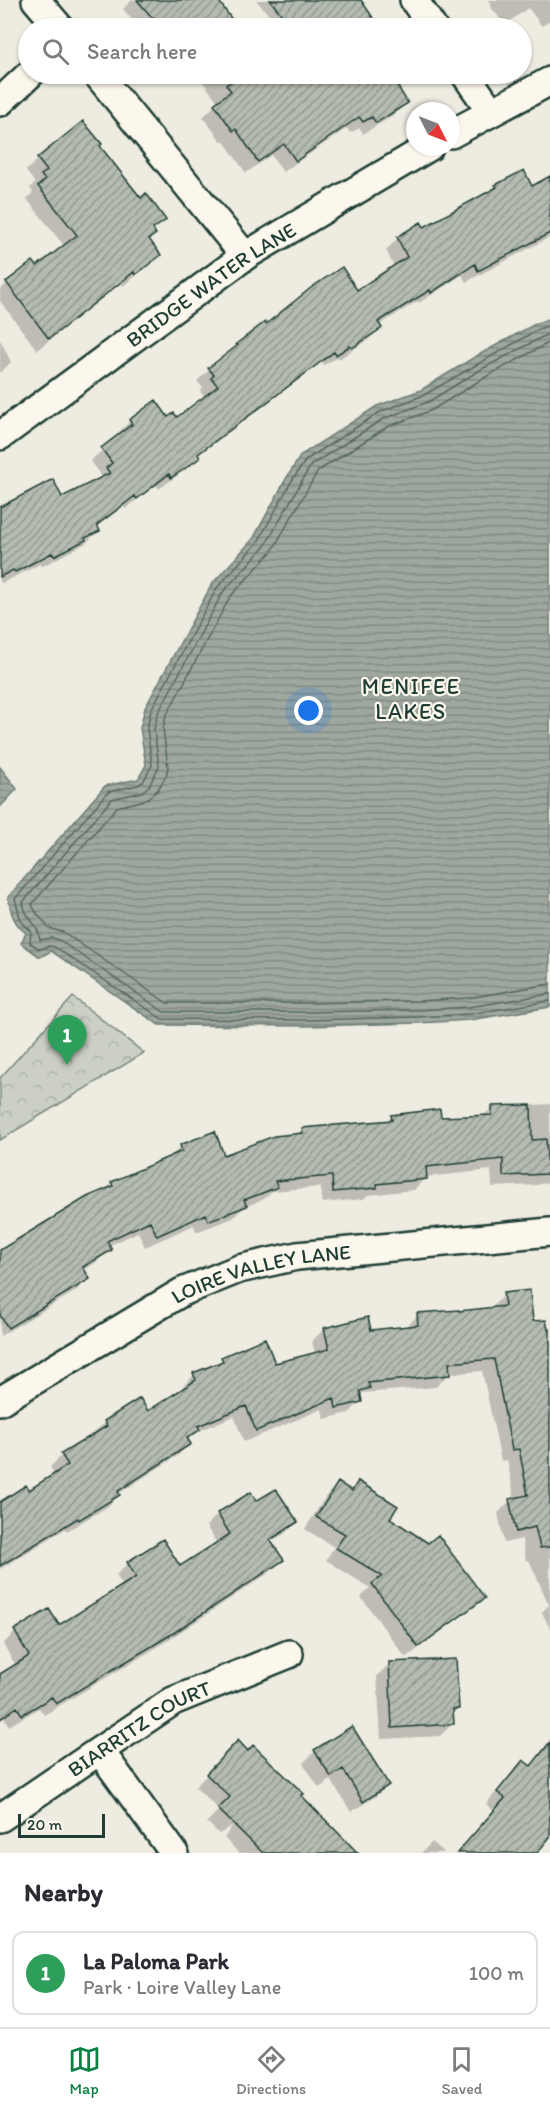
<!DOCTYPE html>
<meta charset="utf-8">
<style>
:root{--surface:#fff;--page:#f7f7f7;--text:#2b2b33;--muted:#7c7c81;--line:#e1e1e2;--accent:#0b8043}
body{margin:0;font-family:Itim,sans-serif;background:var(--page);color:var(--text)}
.compass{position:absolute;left:406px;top:102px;width:54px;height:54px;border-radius:50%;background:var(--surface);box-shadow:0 2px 4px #0004;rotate:132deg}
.scale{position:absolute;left:18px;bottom:15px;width:87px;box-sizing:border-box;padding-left:6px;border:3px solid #1f3d34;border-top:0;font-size:16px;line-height:21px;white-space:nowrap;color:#1f3d34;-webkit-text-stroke:4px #fbf7ec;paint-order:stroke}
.you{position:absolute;left:309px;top:711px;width:21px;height:21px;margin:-15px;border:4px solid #fff;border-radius:50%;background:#1a73e8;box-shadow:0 0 0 9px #1a73e833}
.badge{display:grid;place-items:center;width:39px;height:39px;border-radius:50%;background:var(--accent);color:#fff;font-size:20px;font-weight:700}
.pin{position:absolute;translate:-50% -50px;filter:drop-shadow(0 2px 3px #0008)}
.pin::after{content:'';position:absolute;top:32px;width:21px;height:18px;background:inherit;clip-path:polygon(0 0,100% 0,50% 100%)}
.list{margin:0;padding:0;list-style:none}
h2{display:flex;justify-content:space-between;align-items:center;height:78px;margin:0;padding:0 24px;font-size:26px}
h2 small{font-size:20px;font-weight:400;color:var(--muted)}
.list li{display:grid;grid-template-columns:39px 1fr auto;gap:18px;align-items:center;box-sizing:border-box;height:84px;margin:0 12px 12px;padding:0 12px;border:2px solid var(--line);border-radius:12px}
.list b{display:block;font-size:22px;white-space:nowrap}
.list p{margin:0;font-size:20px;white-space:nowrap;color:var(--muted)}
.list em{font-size:20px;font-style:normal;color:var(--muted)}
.icon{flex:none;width:33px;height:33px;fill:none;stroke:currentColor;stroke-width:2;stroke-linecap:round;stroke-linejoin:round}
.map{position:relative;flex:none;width:550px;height:1853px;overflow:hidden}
.search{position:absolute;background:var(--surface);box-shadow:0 2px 4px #0004;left:18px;right:18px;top:18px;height:66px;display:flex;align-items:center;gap:15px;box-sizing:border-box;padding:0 21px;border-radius:33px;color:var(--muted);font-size:22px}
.sheet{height:174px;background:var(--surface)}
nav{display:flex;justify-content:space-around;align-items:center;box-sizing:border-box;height:84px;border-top:2px solid var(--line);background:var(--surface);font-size:16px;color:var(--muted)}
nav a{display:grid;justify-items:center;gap:3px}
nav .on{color:var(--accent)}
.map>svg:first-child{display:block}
.park{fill:url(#park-crowns);stroke:#75867c;stroke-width:1.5}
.water{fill:url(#water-rules);stroke:#6c7d74;stroke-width:1.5}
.shadow{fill:#0003}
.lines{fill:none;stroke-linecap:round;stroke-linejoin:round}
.shore{stroke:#52685f;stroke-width:1.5}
.building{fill:url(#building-hatch);stroke:#1f3d34;stroke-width:1.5}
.street-casing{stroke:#1f3d34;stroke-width:32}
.street{stroke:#fbf7ec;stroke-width:27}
.labels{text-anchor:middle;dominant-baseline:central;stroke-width:4.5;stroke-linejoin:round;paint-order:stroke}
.street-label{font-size:21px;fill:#1f3d34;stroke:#fbf7ec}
.neighbourhood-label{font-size:22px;letter-spacing:1.5px;fill:#1f3d34;stroke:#fbf7ec}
</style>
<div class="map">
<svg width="550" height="1853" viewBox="0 0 550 1853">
<defs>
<pattern id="park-crowns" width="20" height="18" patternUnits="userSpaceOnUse" patternTransform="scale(1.5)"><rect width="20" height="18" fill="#cbcfc4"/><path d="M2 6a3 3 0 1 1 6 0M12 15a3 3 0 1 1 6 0" fill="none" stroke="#aeb3a9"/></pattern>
<pattern id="water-rules" width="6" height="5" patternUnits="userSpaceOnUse" patternTransform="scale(1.5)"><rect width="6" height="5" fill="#9fa89f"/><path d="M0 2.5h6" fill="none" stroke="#818a82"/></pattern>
<pattern id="building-hatch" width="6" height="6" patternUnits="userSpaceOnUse" patternTransform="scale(1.5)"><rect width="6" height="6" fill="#b4bbb0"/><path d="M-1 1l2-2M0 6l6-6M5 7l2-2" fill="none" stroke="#929990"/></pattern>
</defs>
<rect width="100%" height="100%" fill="#eeece1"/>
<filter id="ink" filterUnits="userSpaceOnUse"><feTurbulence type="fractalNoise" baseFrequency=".0167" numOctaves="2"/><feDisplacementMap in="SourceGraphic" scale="12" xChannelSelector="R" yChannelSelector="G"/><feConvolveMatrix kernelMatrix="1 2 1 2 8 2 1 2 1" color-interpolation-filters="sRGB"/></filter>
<g filter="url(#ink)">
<!-- park -->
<path class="park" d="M73,997L144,1053L0,1140V1078Z"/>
<!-- water -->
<path class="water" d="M550,318V1007L470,1020L419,1023L308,1026L159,1025L51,951L40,957L21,943L26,933C13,923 11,913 8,897L105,786L138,779L146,765L140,728L145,708L212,584L253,539L286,479L301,455L377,406L421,390L473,358L537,323Z
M0,767L17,789L0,807Z"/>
<!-- shadow -->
<path class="shadow" d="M132,0H216L231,21L235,18L243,28H139L123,9Z
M256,0H359L378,28H280Z
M488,0H550V20L542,26L528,8L505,25L490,6L492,4Z
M197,74H410L396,86L406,103L394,115L363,134L360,128L350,133L347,128L283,172L271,155L246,173L223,140L221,141L203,117L218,102Z
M98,147L141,200L164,220L152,231L148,240L159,255L147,267L123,286L121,283L37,350L0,301V290L7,283L37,268L65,247L27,199L33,192L30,188L35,183L26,171L38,159Z
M550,178V237L466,282L462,275L419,303L418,301L379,325L380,328L368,340L339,359L338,357L324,365L322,362L197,456L198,457L186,469L159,489L156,485L125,509L123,507L96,527L98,531L86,543L41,567L40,564L2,583L0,582V509L61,499L95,481L101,476L90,461L120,435L118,433L130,421L156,402L168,419L177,420L205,398L200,391L203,388L197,381L237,345L265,324L266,326L357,292L394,267L386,250L398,238L424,229L489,194L496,186L532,188Z
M0,339L11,362L0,373Z
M550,1104V1182L536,1185L492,1187L491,1170L426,1177L414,1190L368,1195L363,1199L322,1203L320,1187L272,1191L264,1199L244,1207L233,1218L196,1232L194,1225L145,1247L138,1232L108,1246L110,1249L98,1261L83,1271L88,1279L76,1291L0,1336V1251L105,1191L112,1184L169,1158L181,1146L223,1156L297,1135L303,1129L386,1122L392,1116L440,1118L483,1116L492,1108Z
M504,1295L532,1323L546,1331H550V1629L542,1612L549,1605L529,1560L526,1561L522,1539L504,1543L498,1513L510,1501L515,1500L507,1460L501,1461L482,1371L448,1374L436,1387L363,1393L359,1396L361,1401L349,1413L324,1419L322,1409L244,1442L234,1416L194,1433L187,1441L189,1444L177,1456L118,1494L119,1495L107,1507L67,1531L65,1529L0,1569V1504L29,1492L55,1475L50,1467L62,1455L94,1435L93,1434L105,1422L148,1413L183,1390L182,1387L194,1375L215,1366L222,1359L274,1364L315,1354L312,1341L324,1329L369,1331L406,1327L418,1315L492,1309V1307Z
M358,1483L388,1518L483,1598L471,1609L406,1658L361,1597L370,1588L326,1560L334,1547L305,1529L326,1496L338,1484L350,1491Z
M256,1504L296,1522L284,1534L270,1542L282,1560L270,1572L159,1646L44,1715L39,1708L9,1726L4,1718L0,1721V1675L16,1666L3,1644L15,1632L48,1611L58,1627L123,1586L116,1575L128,1563L179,1568L217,1544L206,1526L218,1514Z
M389,1664L458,1708L452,1714V1724L440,1736L381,1739L377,1676Z
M238,1743L299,1796L345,1853H239L224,1838L233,1825L219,1834L207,1822L219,1810L195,1787Z
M315,1751L387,1785L375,1797L351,1812L331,1780L319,1788L303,1763Z
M540,1757L550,1765V1835L534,1853H457L494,1811L486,1804L511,1774L523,1762L529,1767Z
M432,1842L445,1853H421Z"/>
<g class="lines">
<!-- shore -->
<path class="shore" d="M550,325L539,329L424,395L380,412L306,460L291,482L258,542L217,588L151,710L147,728L152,765L143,782L138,785L108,792L15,899L21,921L31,931L30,943L40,949L49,946L55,947L162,1019L308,1020L418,1017L470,1014L550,1001
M550,333L480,370L428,402L383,419L311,465L265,546L223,592L158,713L154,729L159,766L149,786L142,792L112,799L23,902C26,922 37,919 40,940L52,938L59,940L164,1012H308L418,1010L469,1007L550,994
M550,342L484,378L432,410L387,427L318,471L272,551L230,597L166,716L163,729L168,767L166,776L157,791L145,800L117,807L32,904C34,913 44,920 48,928L63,932L167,1003H308L417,1001L468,998L550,984"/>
</g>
<!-- building -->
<path class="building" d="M137,0H218L238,28H161Z
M270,0H361L380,28H292Z
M242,74H390L408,103L376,123L372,117L363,122L359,117L296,161L284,144L258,162L236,129L233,131L214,104L231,91L226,85Z
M83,121L102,144L100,146L141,198L146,193L166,220L153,229L156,234L149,239L161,255L135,275L134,272L49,339L6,282L33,261L37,266L77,235L38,186L45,180L41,175L47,171L37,158Z
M524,170L532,186L550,176V233L478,271L475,264L431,293L430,290L378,322L382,328L352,348L350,346L336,355L334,352L198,454L200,458L171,478L169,474L137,499L135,496L97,525L100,531L85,538L86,540L54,556L52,553L15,572L13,570L0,577V507L53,479L62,497L110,473L106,468L112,463L101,448L132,424L129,420L156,400L168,417L174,413L177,417L218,386L211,378L214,375L208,368L238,345L236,344L265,322L266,324L312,287L342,267L357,290L407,257L397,237L421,222L424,227L497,187L495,185Z
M531,1105L532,1140L546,1139L548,1174L503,1176V1159L426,1167L427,1179L377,1184V1188L333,1192L332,1176L275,1181L278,1187L244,1200L247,1206L208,1221L206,1214L157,1236L150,1221L107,1241L112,1250L83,1267L90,1279L8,1328L0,1315V1250L87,1197L113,1186L111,1182L182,1151L180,1145L215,1131L224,1155L274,1136L303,1133L302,1128L392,1120L391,1115L440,1109L441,1117L492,1115V1106Z
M530,1290L533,1321L546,1320L548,1330L550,1329V1547L540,1548L535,1527L516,1532L509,1499L528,1495L519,1449L512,1450L494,1359L449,1363L450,1375L368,1383L370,1388L360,1391L362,1402L336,1408L334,1398L256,1431L246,1406L198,1426L200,1430L187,1438L191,1444L118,1491L120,1495L79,1520L78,1518L0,1566V1502L26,1485L29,1490L68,1465L61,1454L107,1426L104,1421L140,1398L148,1411L196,1380L193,1373L223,1361L221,1357L265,1338L275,1363L329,1349L324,1328L368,1317L371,1330L418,1325L417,1313L459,1310V1311L505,1306L503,1293Z
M358,1481L398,1506L390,1518L428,1543L438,1535L485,1598L418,1647L372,1584L382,1576L336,1548L345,1534L316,1517L338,1482L352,1491Z
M276,1489L298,1522L270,1540L284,1560L172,1634L56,1704L52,1697L22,1715L17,1707L0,1719V1674L29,1656L14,1630L49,1609L59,1625L136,1577L127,1562L163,1539L180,1566L230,1534L217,1513L251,1492L256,1501Z
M456,1659L459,1709H453L454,1724L392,1728L389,1662Z
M352,1726L389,1785L363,1802L343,1769L331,1777L314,1750Z
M238,1740L248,1751L253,1745L304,1794L301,1795L358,1853H263L218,1809L230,1797L206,1774Z
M550,1742V1837L537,1853H457L505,1798L497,1792L523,1760L531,1766Z"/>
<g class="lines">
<defs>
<g id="street">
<path d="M36,0L60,28"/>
<path d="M414,0L433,28"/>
<path d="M97,74L245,256"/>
<path d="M465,74L491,111"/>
<path d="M0,102L30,74"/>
<path d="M451,134L550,81"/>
<path id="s1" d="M0,436L245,256L429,147"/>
<path id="s2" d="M0,1401L182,1292L239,1269L297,1256L550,1232"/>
<path d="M100,1751L174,1853"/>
<path id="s3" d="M0,1818L173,1701L289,1654"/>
</g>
</defs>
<!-- street casing -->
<use href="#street" class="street-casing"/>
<!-- street -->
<use href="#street" class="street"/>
</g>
</g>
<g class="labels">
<!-- street labels -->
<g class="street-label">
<text stroke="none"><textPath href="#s1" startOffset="260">BRIDGE WATER LANE</textPath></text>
<text stroke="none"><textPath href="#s2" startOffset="294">LOIRE VALLEY LANE</textPath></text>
<text stroke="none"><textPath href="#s3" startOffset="166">BIARRITZ COURT</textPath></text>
</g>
<!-- neighbourhood labels -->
<g class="neighbourhood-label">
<text x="411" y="686">MENIFEE<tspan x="411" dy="25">LAKES</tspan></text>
</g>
</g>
</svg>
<svg class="compass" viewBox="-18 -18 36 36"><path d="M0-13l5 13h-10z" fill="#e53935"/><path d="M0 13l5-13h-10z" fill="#7c7c81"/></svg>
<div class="scale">20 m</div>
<div class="you"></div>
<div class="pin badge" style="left:67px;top:1065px;background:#2e9e5b">1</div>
<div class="search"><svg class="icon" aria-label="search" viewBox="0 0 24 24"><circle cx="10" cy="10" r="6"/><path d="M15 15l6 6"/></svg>Search here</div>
</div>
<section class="sheet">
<h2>Nearby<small></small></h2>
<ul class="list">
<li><span class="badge" style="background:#2e9e5b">1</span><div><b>La Paloma Park</b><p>Park · Loire Valley Lane</p></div><em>100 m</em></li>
</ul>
</section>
<nav>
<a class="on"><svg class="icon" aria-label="map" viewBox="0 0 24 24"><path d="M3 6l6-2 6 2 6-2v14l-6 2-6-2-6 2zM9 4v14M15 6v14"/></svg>Map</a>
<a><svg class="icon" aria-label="directions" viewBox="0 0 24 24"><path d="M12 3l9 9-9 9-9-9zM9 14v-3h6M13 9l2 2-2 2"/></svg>Directions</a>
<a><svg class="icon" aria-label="saved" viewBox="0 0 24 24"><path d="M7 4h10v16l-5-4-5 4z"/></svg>Saved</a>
</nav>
